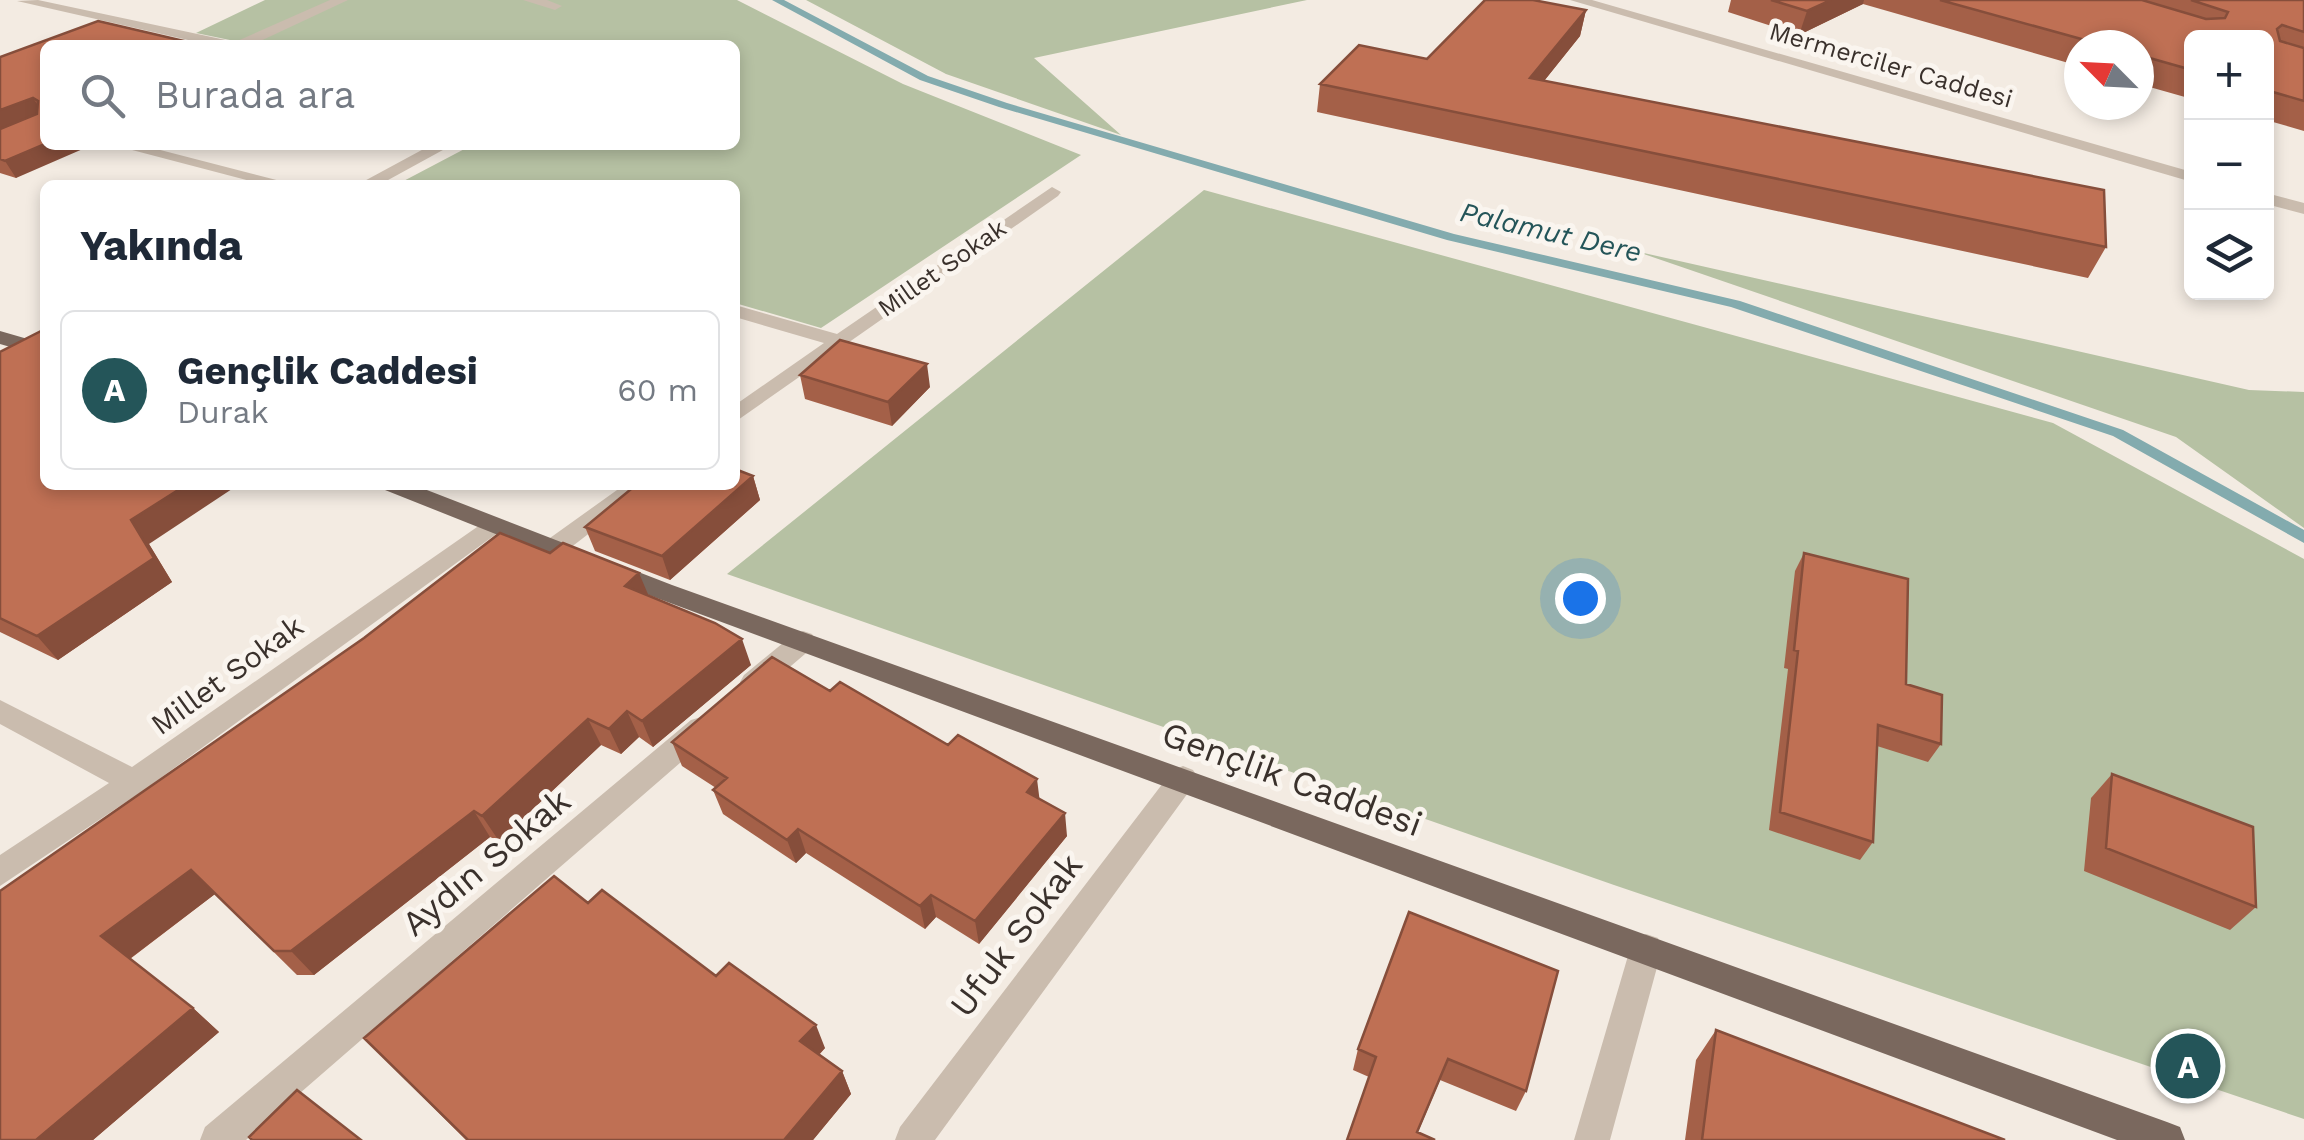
<!DOCTYPE html>
<html lang="tr">
<meta charset="utf-8">
<style>
:root{--surface:#fff;--page:#f2f2f3;--text:#1f2937;--muted:#747a83;--line:#e0e1e3;--accent:#245559}
body{margin:0;font-family:"Work Sans",sans-serif;background:var(--page);color:var(--text)}
.controls{position:absolute;right:30px;top:30px;display:grid;overflow:hidden;border-radius:15px;box-shadow:0 5px 15px #0003}
.controls button{width:90px;height:90px;display:grid;place-items:center;padding:0;border:0;border-bottom:2px solid var(--line);background:var(--surface);color:var(--text);font:50px sans-serif}
.compass{position:absolute;left:2064px;top:30px;width:90px;height:90px;border-radius:50%;background:var(--surface);box-shadow:0 5px 15px #0003;rotate:294deg}
.you{position:absolute;left:1580px;top:598px;width:35px;height:35px;margin:-25px;border:8px solid #fff;border-radius:50%;background:#1a73e8;box-shadow:0 0 0 15px #1a73e833}
.badge{display:grid;place-items:center;width:65px;height:65px;border-radius:50%;background:var(--accent);color:#fff;font-size:32px;font-weight:700}
.pin{position:absolute;translate:-50% -50%;border:5px solid #fff;box-shadow:0 2px 10px #0006}
.list{margin:0;padding:0;list-style:none}
h2{display:flex;justify-content:space-between;align-items:center;height:130px;margin:0;padding:0 40px;font-size:42px}
h2 small{font-size:32px;font-weight:400;color:var(--muted)}
.list li{display:grid;grid-template-columns:65px 1fr auto;gap:30px;align-items:center;box-sizing:border-box;height:160px;margin:0 20px 20px;padding:0 20px;border:2px solid var(--line);border-radius:15px}
.list b{display:block;font-size:38px;white-space:nowrap}
.list p{margin:0;font-size:32px;white-space:nowrap;color:var(--muted)}
.list em{font-size:32px;font-style:normal;color:var(--muted)}
.icon{flex:none;width:55px;height:55px;fill:none;stroke:currentColor;stroke-width:2;stroke-linecap:round;stroke-linejoin:round}
.map{position:relative;flex:none;width:2304px;height:1140px;overflow:hidden}
.search{position:absolute;background:var(--surface);box-shadow:0 5px 15px #0003;left:40px;top:40px;width:700px;height:110px;display:flex;align-items:center;gap:25px;box-sizing:border-box;padding:0 35px;border-radius:15px;color:var(--muted);font-size:38px}
.panel{position:absolute;background:var(--surface);box-shadow:0 5px 15px #0003;left:40px;top:180px;width:700px;height:310px;border-radius:15px}
.map>svg:first-child{display:block}
.green{fill:#b6c1a3}
.lines{fill:none;stroke-linecap:round;stroke-linejoin:round}
.stream{fill:#83abae;fill-rule:evenodd}
.minor{fill:#cabcae;fill-rule:evenodd}
.major{fill:#7a685e;fill-rule:evenodd}
.wall{fill:#a46048}
.shaded-wall{fill:#864e3b}
.building{fill:#bf7054;stroke:#864e3b;stroke-width:2.5}
.labels{text-anchor:middle;dominant-baseline:central;stroke-width:10;stroke-linejoin:round;paint-order:stroke}
.far-street-label{font-size:25px;fill:#3a312c;stroke:#faf5ef}
.far-water-label{font-size:28px;font-style:italic;fill:#245559;stroke:#faf5ef}
.street-label{font-size:30px;fill:#3a312c;stroke:#faf5ef}
.near-street-label{font-size:35px;fill:#3a312c;stroke:#faf5ef}
</style>
<div class="map">
<svg width="2304" height="1140" viewBox="0 0 2304 1140">
<rect width="100%" height="100%" fill="#f3ebe2"/>
<!-- green -->
<path class="green" d="M265,0H737L903,84L1081,155L821,328L735,303V185H396L472,145H735V45H254L196,33Z
M806,0H1307L1034,58L1121,135L946,74Z
M1204,190L2053,423L2304,559V1119L1614,885L727,574Z
M1635,251L2249,390L2304,392V528L2176,437Z"/>
<g class="lines">
<!-- stream -->
<path class="stream" d="M772,0H784L928,76L1007,103L1454,234L1740,301L2123,430L2304,530V543L2113,436L1731,307L1447,240L999,107L920,80Z"/>
<!-- minor -->
<path class="minor" d="M38,0L235,42L330,0H348L252,45H210L17,1Z
M523,0H547L562,6L555,10Z
M1570,0H1592L2192,172V182Z
M113,145H141L296,185H266Z
M431,145H452L379,185H357Z
M1052,187L1061,192L1058,196L735,422V405L824,343L735,317V305L837,334Z
M2266,193L2304,203V214L2266,204Z
M624,485H652L561,555H543L540,549L543,543Z
M490,518L502,526L499,532L144,790L0,886V855L109,783L0,724V700L132,767Z
M803,631L812,634L816,641L812,648L764,689L754,692L744,689L740,682L744,675L794,634Z
M701,717L711,720L715,728L711,736L246,1140H200L205,1127L691,720Z
M1183,766L1193,770L1198,778L1193,786L935,1140H895L900,1127L1173,770Z
M1646,934L1658,938L1662,949L1610,1140H1574L1630,949L1634,938Z"/>
<!-- major -->
<path class="major" d="M0,331L45,344V357L0,344Z
M381,485H414L672,585L2167,1122L2180,1127L2185,1140H2117L654,597L385,490Z"/>
</g>
<!-- wall -->
<path class="wall" d="M1731,0H2304V131L2266,120V38H2192V99L2139,84V45H2079V66L1863,4L1799,35L1728,12Z
M1586,10L1580,36L1544,81L2106,247L2088,278L1317,112L1320,84L1427,59Z
M201,45L45,145L16,178L0,173V57Z
M0,352L149,544L172,582L58,660L0,632Z
M800,375L930,387L892,426L805,399Z
M753,476L760,500L670,580L595,551L585,527Z
M1804,553L1906,684L1941,744L1928,762L1877,746L1873,842L1860,860L1769,830L1788,669L1784,668L1795,571Z
M648,596L751,665L653,747L639,737L621,754L601,745L499,841L490,837L314,975H297L215,894L130,959L193,1008L219,1032L93,1140H0V891Z
M830,691L1039,799L1067,836L979,944L936,917L925,929L806,853L796,863L723,814L713,790L716,788L682,766L672,742Z
M2112,774L2256,907L2230,930L2084,871L2091,798Z
M588,903L716,976L825,1048L819,1055L842,1071L851,1094L813,1140H466L364,1038Z
M1409,912L1526,1091L1516,1111L1440,1080L1418,1132L1347,1140L1369,1077L1353,1070L1358,1049Z
M1716,1030L2005,1140H1685L1696,1060Z"/>
<!-- shaded-wall -->
<path class="shaded-wall" d="M1831,0H1864L1863,4L1799,35L1807,11Z
M1586,10L1580,36L1524,106L1530,78Z
M33,98L44,114L0,131V110Z
M45,144V145H92L16,178L5,161Z
M927,364L930,387L892,426L888,402Z
M753,476L760,500L670,580L662,556Z
M186,485H238L149,544L172,582L58,660L37,636L131,520Z
M639,573L650,599L625,586Z
M742,639L751,665L653,747L642,721Z
M627,711L639,737L621,754L609,729Z
M588,719L601,745L499,841L482,816Z
M1037,779L1040,803L1027,792Z
M474,811L490,837L314,975L291,951Z
M1065,813L1067,836L979,944L975,921Z
M798,829L806,853L796,863L787,840Z
M191,870L215,894L128,960L101,936Z
M931,895L936,917L925,929L920,906Z
M193,1008L219,1032L93,1140H36Z
M816,1025L825,1048L810,1064L800,1041Z
M842,1071L851,1094L813,1140H784Z"/>
<!-- building -->
<path class="building" d="M1485,0H1533L1586,10L1530,78L2104,190L2106,247L1320,84L1359,45L1427,59Z
M1771,0H1831L1807,11Z
M1940,0H2142L2206,19L2225,18L2228,12L2191,0H2304V32L2282,25L2277,29L2280,41L2304,48V101L2266,90V38H2192V70L2139,55V45H2103Z
M98,21L201,45H45V144L5,161L0,159V129L37,114L38,101L33,98L0,110V57Z
M45,329V485H186L131,520L154,558L37,636L0,618V352Z
M840,340L927,364L888,402L800,375Z
M735,469L753,476L662,556L585,527L636,485H735Z
M500,533L550,553L563,543L639,573L625,586L715,623L742,639L642,721L627,711L609,729L588,719L482,816L474,811L291,951H274L191,870L101,936L193,1008L36,1140H0V891L364,638Z
M1804,553L1908,579L1906,684L1942,695L1941,744L1878,725L1873,842L1780,812L1798,651L1794,650Z
M772,657L830,691L840,682L948,745L958,735L1037,779L1027,792L1065,813L975,921L931,895L920,906L798,829L787,840L713,790L727,778L672,742Z
M2112,774L2253,827L2256,907L2106,848Z
M554,876L588,903L602,890L716,976L729,963L816,1025L800,1041L842,1071L784,1140H468L364,1038Z
M1409,912L1558,971L1526,1091L1448,1059L1417,1132L1435,1140H1347L1376,1057L1358,1049Z
M1716,1030L2005,1140H1702Z
M297,1090L361,1140H252L249,1137Z"/>
<g class="labels">
<!-- far-street labels -->
<g class="far-street-label">
<text transform="translate(1891 65) rotate(16)">Mermerciler Caddesi</text>
<text transform="translate(942 268) rotate(-35)">Millet Sokak</text>
</g>
<!-- far-water labels -->
<g class="far-water-label">
<text transform="translate(1551 232) rotate(13)">Palamut Dere</text>
</g>
<!-- street labels -->
<g class="street-label">
<text transform="translate(227 675) rotate(-36)">Millet Sokak</text>
</g>
<!-- near-street labels -->
<g class="near-street-label">
<text transform="translate(1292 779) rotate(20)">Gençlik Caddesi</text>
<text transform="translate(486 862) rotate(-40)">Aydın Sokak</text>
<text transform="translate(1016 935) rotate(-53)">Ufuk Sokak</text>
</g>
</g>
</svg>
<div class="controls">
<button>+</button>
<button>−</button>
<button><svg class="icon" aria-label="layers" viewBox="0 0 24 24"><path d="M12 4l9 5-9 5-9-5zM3 14l9 5 9-5"/></svg></button>
</div>
<svg class="compass" viewBox="-18 -18 36 36"><path d="M0-13l5 13h-10z" fill="#e53935"/><path d="M0 13l5-13h-10z" fill="#747a83"/></svg>
<div class="you"></div>
<div class="pin badge" style="left:2188px;top:1066px">A</div>
<div class="search"><svg class="icon" aria-label="search" viewBox="0 0 24 24"><circle cx="10" cy="10" r="6"/><path d="M15 15l6 6"/></svg>Burada ara</div>
<section class="panel">
<h2>Yakında<small></small></h2>
<ul class="list">
<li><span class="badge">A</span><div><b>Gençlik Caddesi</b><p>Durak</p></div><em>60 m</em></li>
</ul>
</section>
</div>
